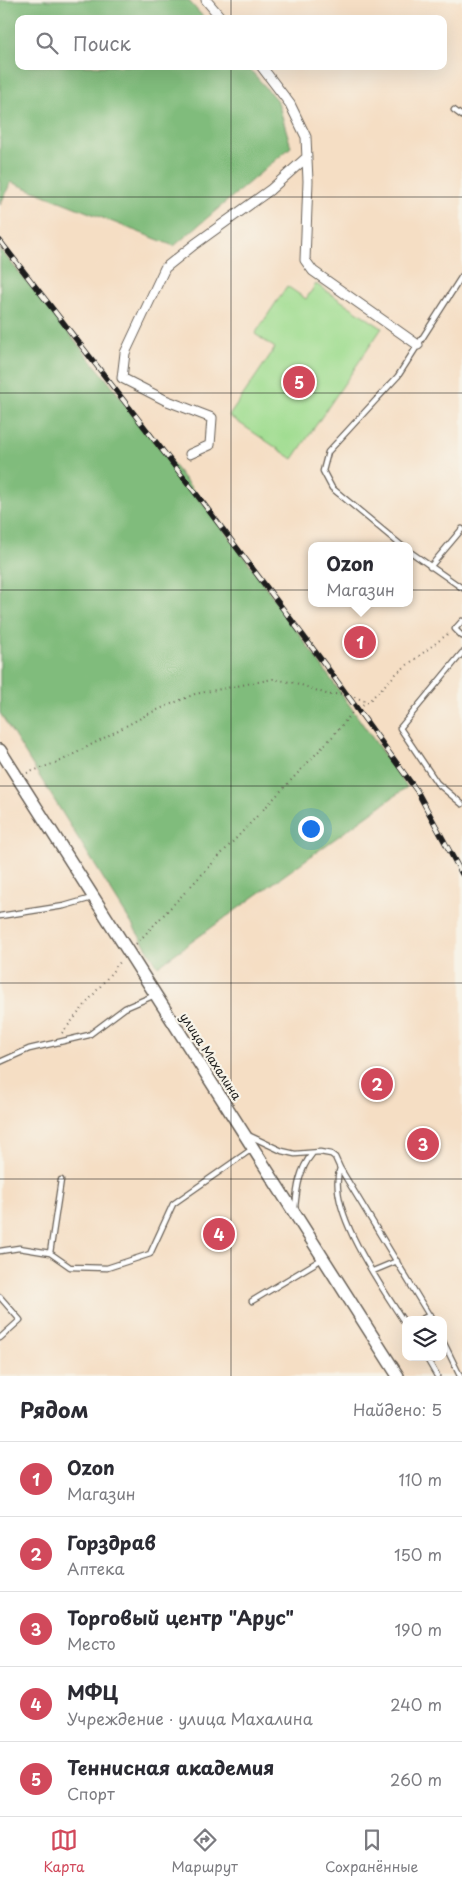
<!DOCTYPE html>
<html lang="ru">
<meta charset="utf-8">
<style>
:root{--surface:#fff;--page:#f7f7f7;--text:#2b2b33;--muted:#7c7c81;--line:#e1e1e2;--accent:#d1495b}
body{margin:0;font-family:"Playpen Sans",sans-serif;background:var(--page);color:var(--text)}
.controls{position:absolute;right:15px;bottom:15px;display:grid;overflow:hidden;border-radius:10px;box-shadow:0 5px 20px #0002}
.controls button{width:45px;height:45px;display:grid;place-items:center;padding:0;border:0;border-bottom:1px solid var(--line);background:var(--surface);color:var(--text);font:25px sans-serif}
.you{position:absolute;left:310px;top:828px;width:18px;height:18px;margin:-12px;border:4px solid #fff;border-radius:50%;background:#1a73e8;box-shadow:0 0 0 8px #1a73e833}
.badge{display:grid;place-items:center;width:32px;height:32px;border-radius:50%;background:var(--accent);color:#fff;font-size:16px;font-weight:700}
.pin{position:absolute;translate:-50% -50%;border:2px solid #fff;box-shadow:0 1px 5px #0006}
.popup{position:absolute;left:308px;top:542px;width:105px;height:65px;box-sizing:border-box;display:grid;place-content:center;border-radius:10px;background:var(--surface);filter:drop-shadow(0 1px 4px #0005);font-size:16px;white-space:nowrap;color:var(--muted)}
.popup b{font-size:19px;color:var(--text)}
.popup::after{content:'';position:absolute;left:50%;top:100%;margin-left:-10px;border:10px solid transparent;border-top-color:var(--surface)}
.list{margin:0;padding:0;list-style:none}
h2{display:flex;justify-content:space-between;align-items:center;height:65px;margin:0;padding:0 20px;font-size:21px}
h2 small{font-size:16px;font-weight:400;color:var(--muted)}
.list li{display:grid;grid-template-columns:32px 1fr auto;gap:15px;align-items:center;box-sizing:border-box;height:75px;padding:0 20px;border-top:1px solid var(--line)}
.list b{display:block;font-size:19px;white-space:nowrap}
.list p{margin:0;font-size:16px;white-space:nowrap;color:var(--muted)}
.list em{font-size:16px;font-style:normal;color:var(--muted)}
.icon{flex:none;width:28px;height:28px;fill:none;stroke:currentColor;stroke-width:2;stroke-linecap:round;stroke-linejoin:round}
.map{position:relative;flex:none;width:462px;height:1376px;overflow:hidden}
.search{position:absolute;background:var(--surface);box-shadow:0 5px 20px #0002;left:15px;right:15px;top:15px;height:55px;display:flex;align-items:center;gap:12px;box-sizing:border-box;padding:0 18px;border-radius:10px;color:var(--muted);font-size:19px}
.sheet{height:440px;background:var(--surface)}
nav{display:flex;justify-content:space-around;align-items:center;box-sizing:border-box;height:70px;border-top:1px solid var(--line);background:var(--surface);font-size:14px;color:var(--muted)}
nav a{display:grid;justify-items:center;gap:2px}
nav .on{color:var(--accent)}
.map>svg:first-child{display:block}
.green{fill:#a0dd91;stroke:#5e7c56}
.forest{fill:#80bc7b;stroke:#4e6c4c}
.lines{fill:none;stroke-linecap:round;stroke-linejoin:round}
.service-casing{stroke:#686057;stroke-width:7}
.minor-casing{stroke:#686057;stroke-width:11}
.tertiary-casing{stroke:#686057;stroke-width:14}
.path{stroke:#686057;stroke-width:2;stroke-dasharray:1 4;stroke-linecap:butt}
.service{stroke:#fff;stroke-width:4.5}
.minor{stroke:#fff;stroke-width:9}
.tertiary{stroke:#fff;stroke-width:11}
.rail-casing{stroke:#1c1c1c;stroke-width:5.5}
.rail{stroke:#f7f3e8;stroke-width:4;stroke-dasharray:11;stroke-linecap:butt}
.grid{fill:none;stroke:#1c1c1c;stroke-width:1;stroke-opacity:0.55}
.labels{text-anchor:middle;dominant-baseline:central;stroke-width:4.5;stroke-linejoin:round;paint-order:stroke}
.street-label{font-size:12px;fill:#1c1c1c;stroke:#f7f3e8}
</style>
<div class="map">
<svg width="462" height="1376" viewBox="0 0 462 1376">
<rect width="100%" height="100%" fill="#f7f3e8"/>
<filter id="ink" filterUnits="userSpaceOnUse"><feTurbulence type="fractalNoise" baseFrequency=".02" numOctaves="2"/><feDisplacementMap in="SourceGraphic" scale="10" xChannelSelector="R" yChannelSelector="G"/><feConvolveMatrix kernelMatrix="1 2 1 2 8 2 1 2 1" color-interpolation-filters="sRGB"/></filter>
<filter id="wash" filterUnits="userSpaceOnUse"><feTurbulence type="fractalNoise" baseFrequency=".0096" numOctaves="4" result="noise"/><feDisplacementMap in="SourceGraphic" scale="20" xChannelSelector="R" yChannelSelector="G"/><feGaussianBlur stdDeviation="1.12" result="paint"/><feColorMatrix in="noise" values="0 0 0 0 0 0 0 0 0 0 0 0 0 0 0 0 0 1.4 0 .05"/><feComposite in="paint" operator="in"/></filter>
<g filter="url(#wash)">
<rect width="100%" height="100%" fill="#f5dec4"/>
<!-- green -->
<path class="green" d="M316,284L382,328L293,459L229,416L275,348L255,334L287,286L306,299Z"/>
<!-- forest -->
<path class="forest" d="M0,0H188L205,19H19V66H247L278,102L291,147L174,246L11,182L0,205Z
M0,249L104,376L242,553L407,787L158,966L0,713Z"/>
</g>
<g filter="url(#ink)">
<g class="lines">
<defs>
<path id="service" d="M454,110L462,116
M402,546L332,488L323,471L328,452L398,376L462,276
M409,551L462,588
M430,567L462,529
M462,621L455,629L462,636
M462,653L400,728L437,783L462,804
M0,916L64,906L92,898
M0,1062L29,1049L89,1035L125,1008L155,995
M250,1136L282,1151L295,1154L320,1152L331,1154L335,1157L340,1168L432,1320
M340,1168C325,1209 384,1290 406,1325
M295,1208C297,1188 299,1170 312,1154
M0,1251L19,1248L50,1253L70,1267L107,1268L150,1254L173,1204L252,1149
M50,1253L61,1180
M373,1271L397,1261
M0,1297L20,1320L0,1338
M252,1301L322,1259
M420,1320L430,1315
M443,1341L460,1376
M426,1357L437,1376"/>
<path id="minor" d="M206,0L222,19
M261,66L290,104L306,137L308,181L305,260L313,271L418,345
M190,454L210,445L212,418L165,400L122,378L125,353L165,268L195,244L270,190L307,157"/>
<path id="tertiary" d="M0,750L398,1376"/>
</defs>
<!-- service casing -->
<use href="#service" class="service-casing"/>
<!-- minor casing -->
<use href="#minor" class="minor-casing"/>
<!-- tertiary casing -->
<use href="#tertiary" class="tertiary-casing"/>
<!-- path -->
<path class="path" d="M27,773L61,761L150,713L195,694L273,679L296,683L329,695L344,693L368,702
M136,944L332,737L356,708L368,702L398,672L449,633
M62,1033L121,961"/>
<!-- service -->
<use href="#service" class="service"/>
<!-- minor -->
<use href="#minor" class="minor"/>
<!-- tertiary -->
<use href="#tertiary" class="tertiary"/>
<defs>
<path id="rail" d="M0,241L197,495L326,666L417,791L462,874"/>
</defs>
<!-- rail casing -->
<use href="#rail" class="rail-casing"/>
<!-- rail -->
<use href="#rail" class="rail"/>
</g>
</g>
<!-- grid -->
<path class="grid" d="M231,0V19M231,66V1376M0,197H462M0,393H462M0,590H462M0,786H462M0,983H462M0,1179H462"/>
<g class="labels">
<!-- street labels -->
<g class="street-label">
<text transform="translate(211 1056) rotate(57)">улица Махалина</text>
</g>
</g>
</svg>
<div class="controls">
<button><svg class="icon" aria-label="layers" viewBox="0 0 24 24"><path d="M12 4l9 5-9 5-9-5zM3 14l9 5 9-5"/></svg></button>
</div>
<div class="you"></div>
<div class="pin badge" style="left:360px;top:642px">1</div>
<div class="popup"><b>Ozon</b>Магазин</div>
<div class="pin badge" style="left:377px;top:1084px">2</div>
<div class="pin badge" style="left:423px;top:1144px">3</div>
<div class="pin badge" style="left:219px;top:1234px">4</div>
<div class="pin badge" style="left:299px;top:382px">5</div>
<div class="search"><svg class="icon" aria-label="search" viewBox="0 0 24 24"><circle cx="10" cy="10" r="6"/><path d="M15 15l6 6"/></svg>Поиск</div>
</div>
<section class="sheet">
<h2>Рядом<small>Найдено: 5</small></h2>
<ul class="list">
<li><span class="badge">1</span><div><b>Ozon</b><p>Магазин</p></div><em>110 m</em></li>
<li><span class="badge">2</span><div><b>Горздрав</b><p>Аптека</p></div><em>150 m</em></li>
<li><span class="badge">3</span><div><b>Торговый центр &quot;Арус&quot;</b><p>Место</p></div><em>190 m</em></li>
<li><span class="badge">4</span><div><b>МФЦ</b><p>Учреждение · улица Махалина</p></div><em>240 m</em></li>
<li><span class="badge">5</span><div><b>Теннисная академия</b><p>Спорт</p></div><em>260 m</em></li>
</ul>
</section>
<nav>
<a class="on"><svg class="icon" aria-label="map" viewBox="0 0 24 24"><path d="M3 6l6-2 6 2 6-2v14l-6 2-6-2-6 2zM9 4v14M15 6v14"/></svg>Карта</a>
<a><svg class="icon" aria-label="directions" viewBox="0 0 24 24"><path d="M12 3l9 9-9 9-9-9zM9 14v-3h6M13 9l2 2-2 2"/></svg>Маршрут</a>
<a><svg class="icon" aria-label="saved" viewBox="0 0 24 24"><path d="M7 4h10v16l-5-4-5 4z"/></svg>Сохранённые</a>
</nav>
